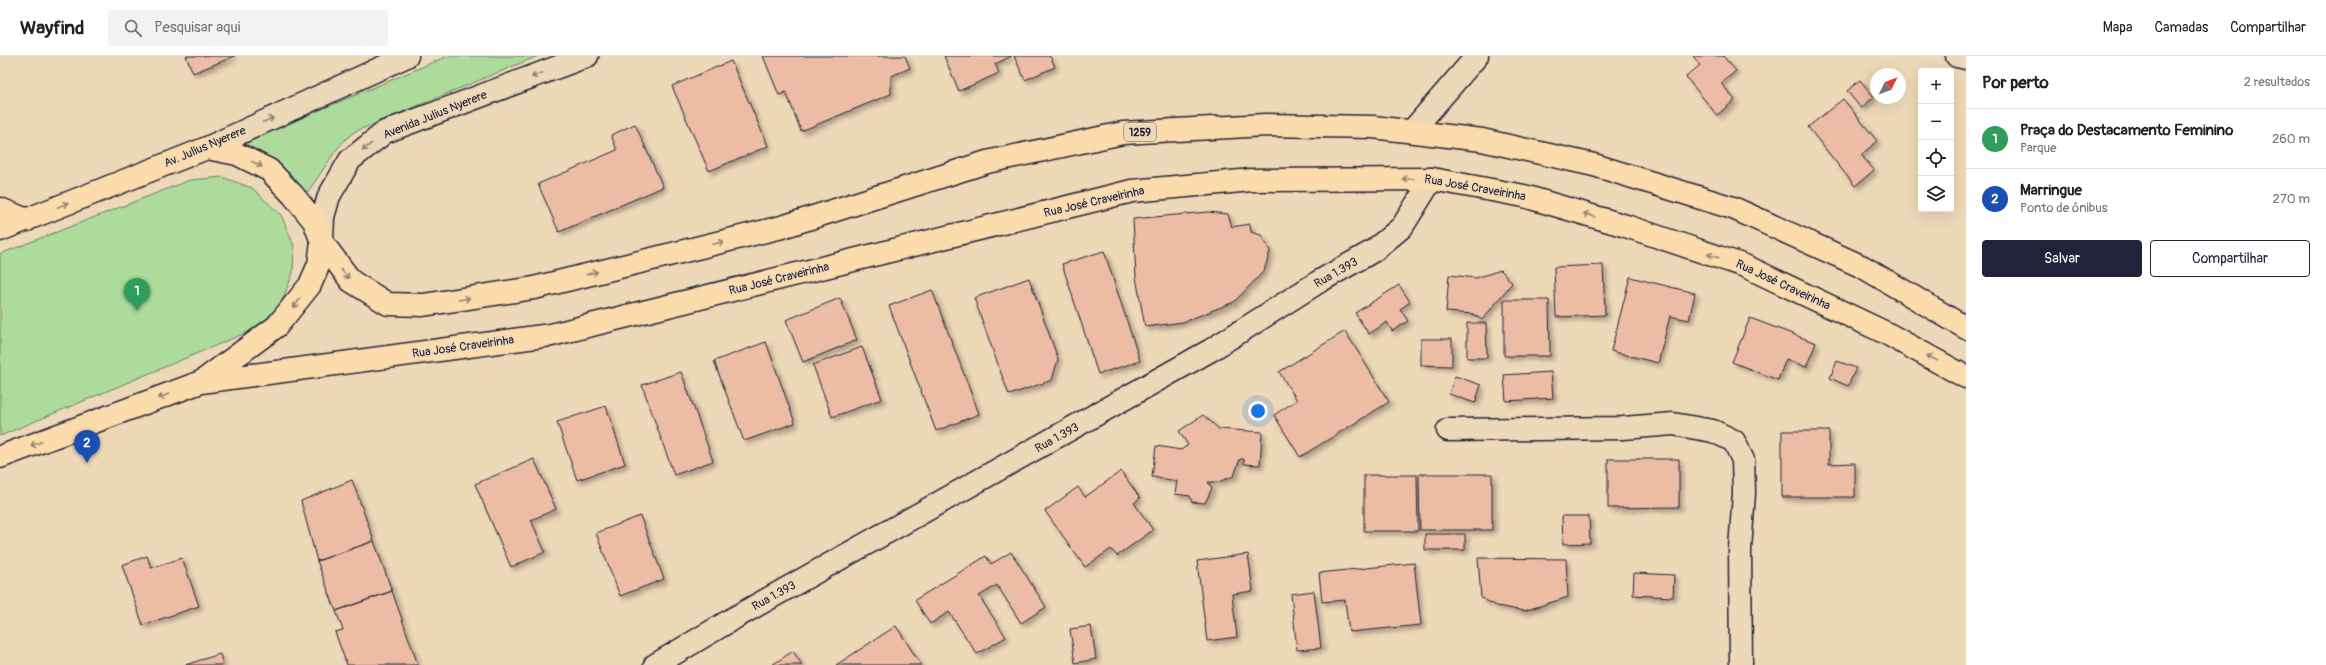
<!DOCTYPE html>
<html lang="pt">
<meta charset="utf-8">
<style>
:root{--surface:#fff;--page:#f2f2f2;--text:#202124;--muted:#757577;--line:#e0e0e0;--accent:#22223b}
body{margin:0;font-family:Pangolin,sans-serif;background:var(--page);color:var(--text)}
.controls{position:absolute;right:12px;top:12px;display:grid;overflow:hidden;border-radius:4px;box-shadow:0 4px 16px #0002}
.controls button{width:36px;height:36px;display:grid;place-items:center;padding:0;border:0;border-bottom:1px solid var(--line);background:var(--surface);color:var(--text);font:20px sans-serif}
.compass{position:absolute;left:1870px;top:12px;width:36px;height:36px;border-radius:50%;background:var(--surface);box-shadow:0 4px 16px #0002;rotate:47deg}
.you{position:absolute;left:1258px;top:355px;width:14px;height:14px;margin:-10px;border:3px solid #fff;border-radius:50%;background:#1a73e8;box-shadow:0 0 0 6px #1a73e833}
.badge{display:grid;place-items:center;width:26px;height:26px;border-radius:50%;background:var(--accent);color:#fff;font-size:13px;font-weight:700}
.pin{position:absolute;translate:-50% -33px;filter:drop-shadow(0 1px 2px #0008)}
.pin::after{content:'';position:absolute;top:21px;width:14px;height:12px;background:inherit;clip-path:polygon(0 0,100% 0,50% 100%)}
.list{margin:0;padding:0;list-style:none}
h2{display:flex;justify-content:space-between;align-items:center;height:52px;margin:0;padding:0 16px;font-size:17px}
h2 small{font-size:13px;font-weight:400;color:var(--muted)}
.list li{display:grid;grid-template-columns:26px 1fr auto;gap:12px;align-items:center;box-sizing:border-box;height:60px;padding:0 16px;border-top:1px solid var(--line)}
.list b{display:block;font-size:15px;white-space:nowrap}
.list p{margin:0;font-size:13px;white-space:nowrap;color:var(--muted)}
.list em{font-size:13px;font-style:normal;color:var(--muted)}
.actions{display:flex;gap:8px;padding:12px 16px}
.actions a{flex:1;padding:9px 0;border:1px solid var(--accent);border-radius:4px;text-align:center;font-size:14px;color:var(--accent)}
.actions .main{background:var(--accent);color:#fff}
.icon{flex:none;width:22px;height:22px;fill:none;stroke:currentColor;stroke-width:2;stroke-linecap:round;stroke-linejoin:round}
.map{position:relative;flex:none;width:1966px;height:609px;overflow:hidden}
header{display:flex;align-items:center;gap:24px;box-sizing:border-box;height:56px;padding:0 20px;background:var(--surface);border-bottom:1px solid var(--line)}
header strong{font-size:19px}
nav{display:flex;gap:22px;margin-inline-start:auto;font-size:14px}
.search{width:280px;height:36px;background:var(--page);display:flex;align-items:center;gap:10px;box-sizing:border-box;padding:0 14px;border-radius:4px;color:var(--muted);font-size:15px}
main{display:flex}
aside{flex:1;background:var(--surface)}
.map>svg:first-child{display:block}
.green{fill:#acdb9b;stroke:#677e6b}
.building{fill:#edbca5;stroke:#22223b;filter:url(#shadow)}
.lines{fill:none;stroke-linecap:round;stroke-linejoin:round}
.street-casing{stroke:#22223b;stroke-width:25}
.secondary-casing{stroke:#22223b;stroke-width:25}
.primary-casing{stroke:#22223b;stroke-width:25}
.street{stroke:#edd8b7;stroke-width:22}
.secondary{stroke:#edd8b7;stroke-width:22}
.primary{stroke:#fcdcac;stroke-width:22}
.oneway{stroke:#887d79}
.oneway2{stroke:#8f7f74}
.labels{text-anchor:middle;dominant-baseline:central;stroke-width:3;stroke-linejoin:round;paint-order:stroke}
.shield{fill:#edd8b7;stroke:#5f5960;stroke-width:1}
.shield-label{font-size:11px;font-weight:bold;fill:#22223b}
.street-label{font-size:12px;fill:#22223b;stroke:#edd8b7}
</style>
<header>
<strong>Wayfind</strong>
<div class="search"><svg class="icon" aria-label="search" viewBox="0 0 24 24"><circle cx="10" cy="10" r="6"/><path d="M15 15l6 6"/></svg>Pesquisar aqui</div>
<nav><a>Mapa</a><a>Camadas</a><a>Compartilhar</a></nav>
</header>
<main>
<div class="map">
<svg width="1966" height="609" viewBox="0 0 1966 609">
<defs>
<filter id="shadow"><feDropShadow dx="3.5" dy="3.5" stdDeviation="2" flood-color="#0004"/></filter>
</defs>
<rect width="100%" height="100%" fill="#edd8b7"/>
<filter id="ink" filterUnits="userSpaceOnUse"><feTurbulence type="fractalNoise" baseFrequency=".025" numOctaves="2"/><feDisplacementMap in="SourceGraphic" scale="8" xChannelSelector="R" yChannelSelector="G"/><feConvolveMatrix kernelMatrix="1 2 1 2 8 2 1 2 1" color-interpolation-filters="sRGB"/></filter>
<g filter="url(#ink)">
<!-- green -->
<path class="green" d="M448,0H538L354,76C333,92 324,116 307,136L267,100L246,88L251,83Z
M222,121L252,132L281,159L294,190L293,217L281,247L266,263L248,276L0,380V198L190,124Z"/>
<!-- building -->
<path class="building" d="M186,0H235L193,17Z
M763,0H905L910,12L891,20V38L801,75L786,36L779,39Z
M944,0H1012L995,8L999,17L959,35Z
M1014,0H1050L1055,11L1025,24Z
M1693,0H1723L1736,15L1721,27L1735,44L1717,59L1686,21L1700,9Z
M731,5L768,90L709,115L672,30Z
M1860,24L1874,41L1861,52L1847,35Z
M1843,43L1877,85L1861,99L1874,114L1855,130L1808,71Z
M635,68L663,131L559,176L538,128L617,94L611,79Z
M1208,156L1228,158L1232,171L1250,168L1251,176L1261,179L1270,195L1264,215L1234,246L1183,266L1145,271L1136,221L1133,163Z
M1104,195L1140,305L1098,318L1062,208Z
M1603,209L1605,259L1556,261L1554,211Z
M1501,214L1512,227L1482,264L1473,258L1446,256L1449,219L1476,222Z
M1630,221L1695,237L1689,264L1670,260L1658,307L1611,295Z
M1029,222L1058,303L1052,324L1009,339L974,242Z
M1399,229L1410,246L1400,253L1408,265L1392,275L1387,266L1369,278L1355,257Z
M932,234L979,358L936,375L889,250Z
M840,242L857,284L803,306L786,264Z
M1504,244H1549L1550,300H1504Z
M1750,262L1816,287L1806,311L1786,303L1778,324L1732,306Z
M1467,267H1486L1487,302H1467Z
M1345,275L1389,346L1300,401L1274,359L1297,344L1279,316Z
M1421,283H1452V310L1421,309Z
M766,286L795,367L744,385L714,305Z
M862,291L882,343L832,361L813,309Z
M1837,305L1856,312L1848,330L1830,322Z
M681,316L713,405L674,419L642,329Z
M1551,316L1553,342L1506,345L1504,319Z
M1455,320L1481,329L1475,347L1449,338Z
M606,350L625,408L577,424L557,366Z
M1203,359L1219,373L1262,376L1260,409L1244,408V403H1240L1234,420L1218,426H1208L1212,432L1205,447L1192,446L1190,440L1175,438L1177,425L1152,421L1156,390L1181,394L1188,389L1179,375Z
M1782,375H1829V408L1855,407V441H1782Z
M534,403L556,453L531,464L545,496L511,511L475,428Z
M1608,403H1679V451L1608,452Z
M1121,415L1140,442L1134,447L1153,474L1117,500L1111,493L1085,511L1045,455L1078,431L1085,441Z
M1419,418H1492V474H1420Z
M1364,419H1417L1418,475H1364Z
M352,424L374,485L317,505L301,445Z
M640,460L664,523L620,540L596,477Z
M1562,460H1589L1590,487L1563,488Z
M1425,478H1465V494H1425Z
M374,485L392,535L336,555L317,505Z
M1011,496L1046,551L1021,567L997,529L979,540L1006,581L977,598L949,556L930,568L915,544L986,500L991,508Z
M1248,498L1253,535L1232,538L1237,581L1207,585L1197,505Z
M147,500L151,512L182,502L199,550L143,569L122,509Z
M1478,502L1566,503L1568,541L1524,555L1497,550L1481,542Z
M1414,507L1421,569L1349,576L1345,544L1322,546L1319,517Z
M1634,517L1674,519L1673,541L1633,539Z
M392,535L418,609H347L335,576L343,574L336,555Z
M1314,535L1321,592L1297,594L1291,538Z
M896,570L921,609H836Z
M1091,570L1096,603L1075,607L1070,573Z
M793,595L802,609H772Z
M220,598L223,609H185Z"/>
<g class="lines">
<defs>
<path id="street" d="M1957,0L1966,2
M1412,75L1477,0
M1448,374L1623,372L1673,368L1713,375L1734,385L1743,404L1744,437L1740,493L1741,609
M655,609L736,561L1211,294L1320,225L1373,195L1402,171L1432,123"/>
<path id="secondary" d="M207,92L407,0
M322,186L323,161L329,140L350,104L385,76L587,0"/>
<path id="primary" d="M0,153L27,164
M0,174L207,92L237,98L269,114L293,139L314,165L322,186L319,208L310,229L277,270L201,326L0,401
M322,186L351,225L388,248L423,249L534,232L782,171L987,106L1123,77L1265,69L1373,71L1482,84L1594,109L1733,152L1863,211L1966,272
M201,326L551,279L1132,135L1252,124L1432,123L1524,140L1626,170L1745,210L1886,277L1966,321"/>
</defs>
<!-- street casing -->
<use href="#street" class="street-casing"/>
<!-- secondary casing -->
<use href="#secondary" class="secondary-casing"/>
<!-- primary casing -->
<use href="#primary" class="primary-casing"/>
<!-- street -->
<use href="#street" class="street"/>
<!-- secondary -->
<use href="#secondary" class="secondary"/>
<!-- primary -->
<use href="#primary" class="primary"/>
</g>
<!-- one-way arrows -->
<defs><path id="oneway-shaft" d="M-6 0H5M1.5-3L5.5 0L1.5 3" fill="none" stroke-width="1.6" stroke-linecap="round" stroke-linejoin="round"/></defs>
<g class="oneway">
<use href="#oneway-shaft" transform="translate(537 19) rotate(159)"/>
<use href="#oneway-shaft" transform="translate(268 64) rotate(-25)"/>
<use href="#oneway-shaft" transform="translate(367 91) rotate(142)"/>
</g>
<g class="oneway2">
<use href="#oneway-shaft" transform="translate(257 108) rotate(27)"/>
<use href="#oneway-shaft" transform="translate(1408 123) rotate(180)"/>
<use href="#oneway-shaft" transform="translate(63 149) rotate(-22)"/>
<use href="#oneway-shaft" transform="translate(1589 159) rotate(-163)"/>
<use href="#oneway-shaft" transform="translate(718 187) rotate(-14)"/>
<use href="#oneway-shaft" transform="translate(1713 200) rotate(-162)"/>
<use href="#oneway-shaft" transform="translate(592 217) rotate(-14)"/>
<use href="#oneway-shaft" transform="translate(345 218) rotate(49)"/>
<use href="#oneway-shaft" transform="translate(464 243) rotate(-9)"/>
<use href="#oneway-shaft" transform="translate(297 247) rotate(126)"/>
<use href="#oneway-shaft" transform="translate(1932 302) rotate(-152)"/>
<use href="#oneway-shaft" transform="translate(164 340) rotate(159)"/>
<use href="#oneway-shaft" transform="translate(36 388) rotate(159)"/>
</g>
</g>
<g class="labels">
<!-- shield labels -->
<rect class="shield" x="1124" y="67" width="32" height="18" rx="3"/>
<g class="shield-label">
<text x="1140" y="76">1259</text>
</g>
<!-- street labels -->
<g class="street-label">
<text transform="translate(435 59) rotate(-22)">Avenida Julius Nyerere</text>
<text transform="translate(205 91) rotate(-23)">Av. Julius Nyerere</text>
<text transform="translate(1475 132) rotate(10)">Rua José Craveirinha</text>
<text transform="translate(1094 146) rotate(-13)">Rua José Craveirinha</text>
<text transform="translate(1336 217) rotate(-30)">Rua 1.393</text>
<text transform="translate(779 223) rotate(-14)">Rua José Craveirinha</text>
<text transform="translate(1783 229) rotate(25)">Rua José Craveirinha</text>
<text transform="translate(463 291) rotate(-8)">Rua José Craveirinha</text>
<text transform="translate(1057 382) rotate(-29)">Rua 1.393</text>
<text transform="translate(774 540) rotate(-29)">Rua 1.393</text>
</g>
</g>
</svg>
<div class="controls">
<button>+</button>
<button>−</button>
<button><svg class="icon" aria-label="locate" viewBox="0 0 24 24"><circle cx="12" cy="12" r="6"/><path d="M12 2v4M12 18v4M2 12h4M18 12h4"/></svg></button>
<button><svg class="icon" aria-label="layers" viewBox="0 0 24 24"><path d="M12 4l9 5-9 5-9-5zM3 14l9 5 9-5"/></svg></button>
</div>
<svg class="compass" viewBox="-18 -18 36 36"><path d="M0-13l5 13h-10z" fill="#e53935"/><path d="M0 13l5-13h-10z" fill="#757577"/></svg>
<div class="you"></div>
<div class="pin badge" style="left:137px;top:255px;background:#2e9e5b">1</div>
<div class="pin badge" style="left:87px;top:407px;background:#1a4fb4">2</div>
</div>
<aside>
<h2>Por perto<small>2 resultados</small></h2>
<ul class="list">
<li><span class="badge" style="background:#2e9e5b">1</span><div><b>Praça do Destacamento Feminino</b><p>Parque</p></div><em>260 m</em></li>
<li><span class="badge" style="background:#1a4fb4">2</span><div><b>Marringue</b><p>Ponto de ônibus</p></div><em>270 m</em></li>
</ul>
<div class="actions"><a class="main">Salvar</a><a>Compartilhar</a></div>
</aside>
</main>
